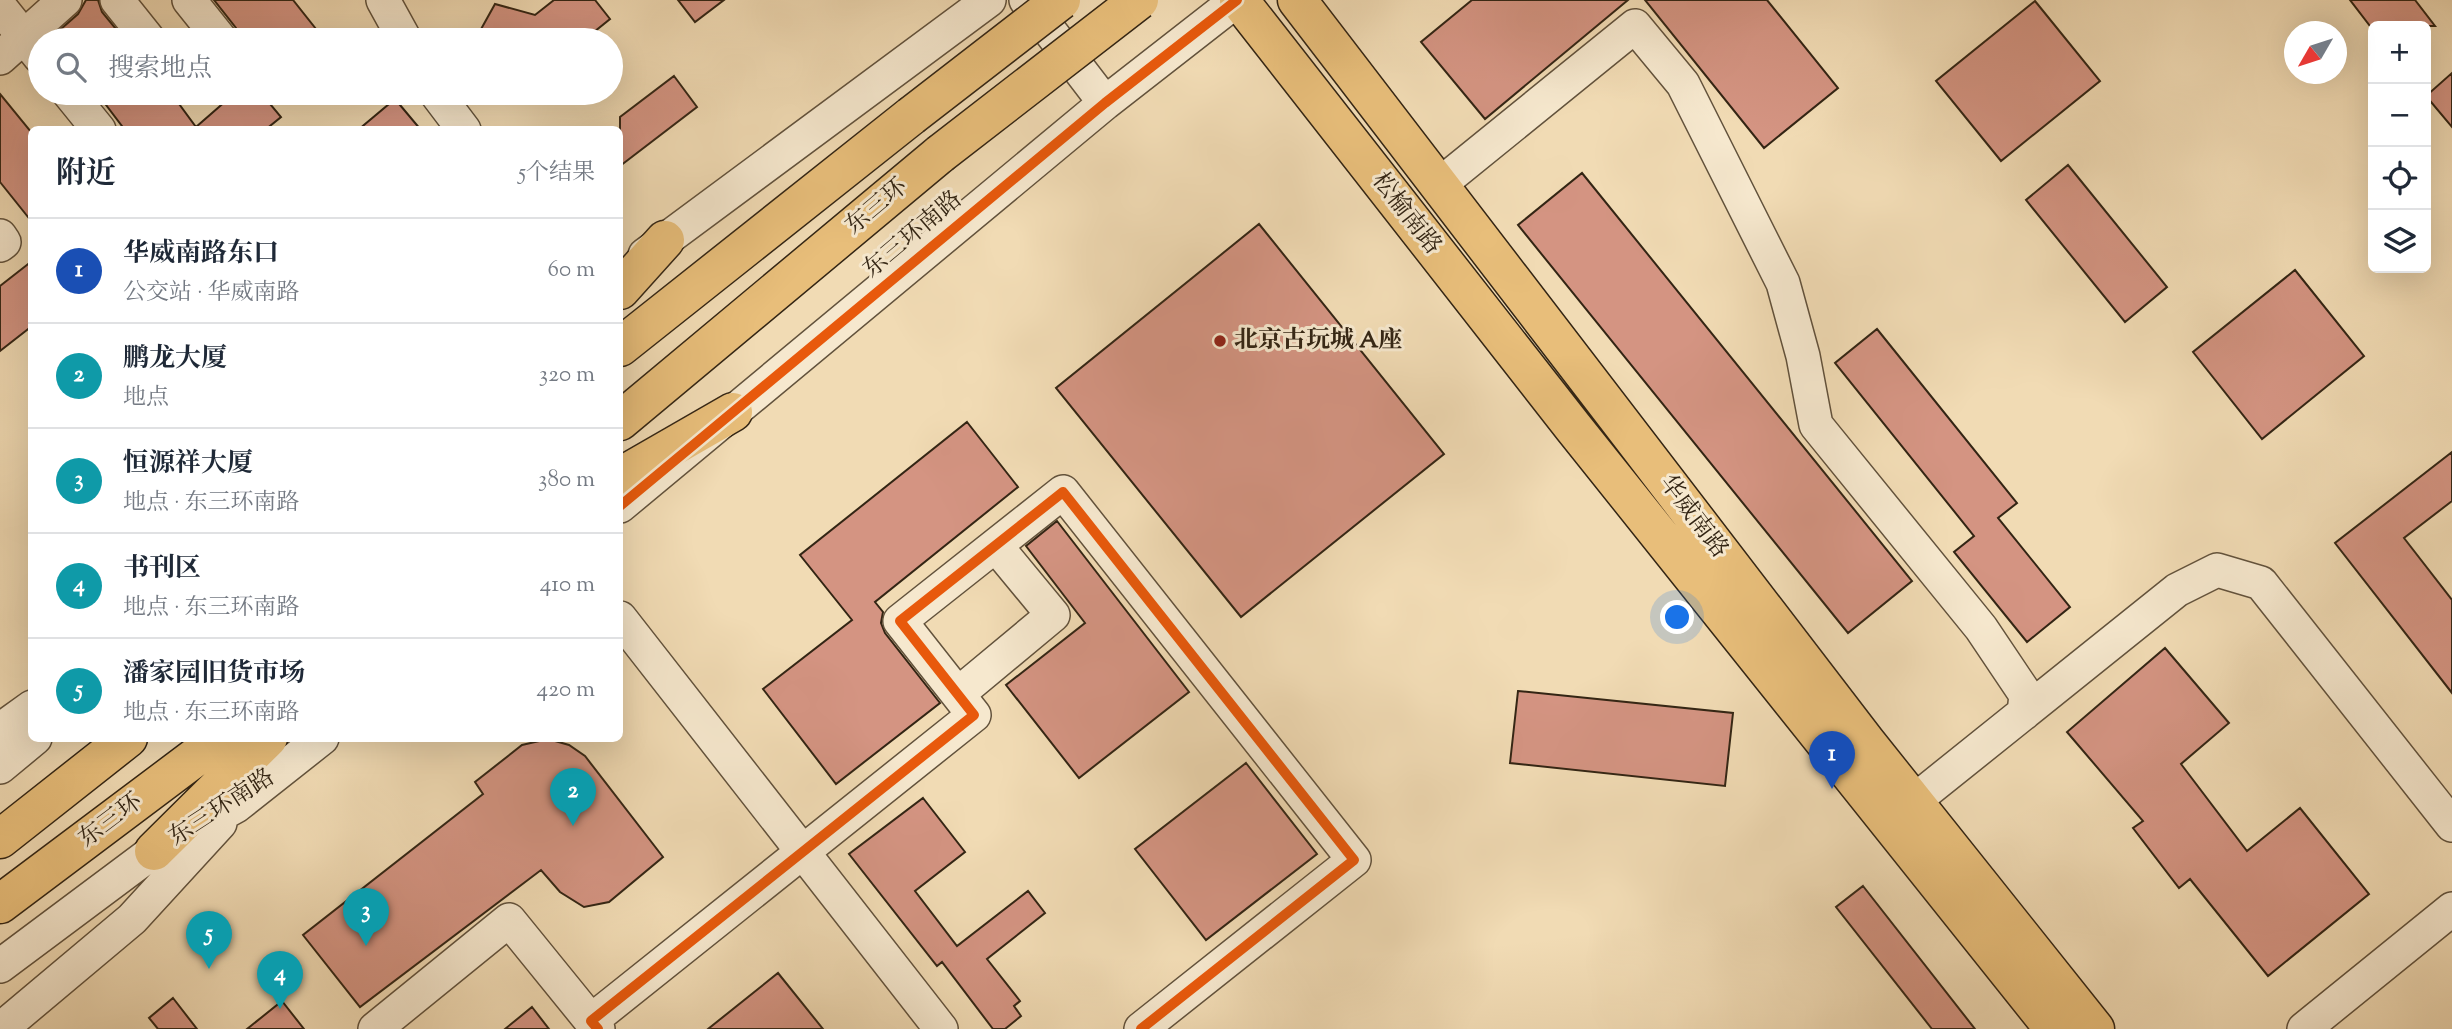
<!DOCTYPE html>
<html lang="zh">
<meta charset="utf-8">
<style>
:root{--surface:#fff;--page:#f2f2f3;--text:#1f2937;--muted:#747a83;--line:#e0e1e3;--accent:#db2777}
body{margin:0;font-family:"Sorts Mill Goudy","Noto Serif SC",serif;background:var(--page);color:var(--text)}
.controls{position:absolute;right:21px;top:21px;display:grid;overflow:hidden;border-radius:10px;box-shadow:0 7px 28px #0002}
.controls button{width:63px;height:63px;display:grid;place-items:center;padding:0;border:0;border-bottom:2px solid var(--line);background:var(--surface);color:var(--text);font:35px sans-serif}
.compass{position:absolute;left:2284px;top:21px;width:63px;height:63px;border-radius:50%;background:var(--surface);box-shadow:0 7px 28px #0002;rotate:231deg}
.you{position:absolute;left:1678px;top:618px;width:24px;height:24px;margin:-18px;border:5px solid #fff;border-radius:50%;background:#1a73e8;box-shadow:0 0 0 10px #1a73e833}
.badge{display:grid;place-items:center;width:46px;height:46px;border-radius:50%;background:var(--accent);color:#fff;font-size:23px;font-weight:700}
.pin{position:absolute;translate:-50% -58px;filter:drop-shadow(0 2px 4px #0008)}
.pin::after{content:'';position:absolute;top:37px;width:24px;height:21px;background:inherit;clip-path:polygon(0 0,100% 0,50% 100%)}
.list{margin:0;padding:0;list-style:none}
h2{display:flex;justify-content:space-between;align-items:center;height:91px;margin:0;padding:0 28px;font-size:30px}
h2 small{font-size:23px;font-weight:400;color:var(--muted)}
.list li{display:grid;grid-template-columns:46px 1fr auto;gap:21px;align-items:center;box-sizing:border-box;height:105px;padding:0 28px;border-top:2px solid var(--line)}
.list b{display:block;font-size:26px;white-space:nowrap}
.list p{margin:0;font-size:23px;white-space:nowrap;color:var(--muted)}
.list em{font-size:23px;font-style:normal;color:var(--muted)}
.icon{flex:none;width:38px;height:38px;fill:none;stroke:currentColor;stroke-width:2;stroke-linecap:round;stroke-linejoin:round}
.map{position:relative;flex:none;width:2452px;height:1029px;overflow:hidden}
.search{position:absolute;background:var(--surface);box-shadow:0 7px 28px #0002;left:28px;top:28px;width:595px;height:77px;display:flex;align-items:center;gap:18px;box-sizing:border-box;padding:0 24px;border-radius:38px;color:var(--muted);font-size:26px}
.panel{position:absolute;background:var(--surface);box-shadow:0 7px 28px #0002;left:28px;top:126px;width:595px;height:616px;border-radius:10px}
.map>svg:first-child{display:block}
.building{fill:#d49482;stroke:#332514;stroke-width:2}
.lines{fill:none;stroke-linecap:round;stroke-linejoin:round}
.minor-casing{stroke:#62523c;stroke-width:36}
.major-casing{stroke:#332514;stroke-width:41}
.highway-casing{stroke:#332514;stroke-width:41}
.minor{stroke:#f6e8ce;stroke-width:33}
.major{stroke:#e8be7a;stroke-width:38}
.highway{stroke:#e8be7a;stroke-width:38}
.highway-bridge-casing{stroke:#332514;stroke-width:41;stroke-linecap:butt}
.highway-bridge{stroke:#e8be7a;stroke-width:38}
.cycleway-casing{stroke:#f6e8ce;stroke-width:15}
.cycleway{stroke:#e8590c;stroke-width:10}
.poi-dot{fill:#8f2418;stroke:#f6e8ce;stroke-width:2.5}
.labels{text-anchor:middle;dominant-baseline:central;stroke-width:6;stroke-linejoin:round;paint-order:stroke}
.street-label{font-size:24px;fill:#332514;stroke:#f6e8ce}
.poi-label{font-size:24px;font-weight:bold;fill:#332514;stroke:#f6e8ce;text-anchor:start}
</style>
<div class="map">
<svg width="2452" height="1029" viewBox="0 0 2452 1029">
<rect width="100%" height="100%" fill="#f1dbb4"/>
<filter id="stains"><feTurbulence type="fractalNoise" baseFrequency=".00286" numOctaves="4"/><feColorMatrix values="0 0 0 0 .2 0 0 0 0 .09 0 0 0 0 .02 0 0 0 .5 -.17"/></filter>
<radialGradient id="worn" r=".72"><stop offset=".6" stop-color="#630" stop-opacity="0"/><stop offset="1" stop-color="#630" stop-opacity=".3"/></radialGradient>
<!-- building -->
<path class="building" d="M86,0H98L102,12L125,40H56L53,36L78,14Z
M214,0H293L316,29L300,40H240L236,28Z
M554,0H595L610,19L584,40H475L495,4L535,15Z
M678,0H724L695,22Z
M1472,0H1628L1485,119L1421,42Z
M1645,0H1767L1838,88L1764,148Z
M2350,0H2415L2435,26H2370Z
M2035,1L2100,81L2001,161L1936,81Z
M2452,73V127L2426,96Z
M674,76L697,107L620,166V117Z
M97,93H171L196,127L235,93H261L281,117L265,130H125Z
M0,94L32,133V222L0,182Z
M395,99L421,130H358Z
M2068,165L2167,287L2125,322L2026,200Z
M1582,173L1912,581L1848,633L1518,225Z
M1259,224L1444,454L1241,617L1056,388Z
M32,261V326L0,351V286Z
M2295,270L2364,356L2262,439L2193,352Z
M1877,329L2017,503L1998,518L2070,607L2027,642L1954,552L1974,536L1835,363Z
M967,422L1018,487L875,602L883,612L881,623L885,633L940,703L836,784L763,689L852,620L800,555Z
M2452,452V501L2404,538L2452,600V693L2335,543Z
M1057,521L1189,692L1079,778L1006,685L1085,623L1026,546Z
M2165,648L2229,723L2181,764L2247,851L2300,808L2369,894L2268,976L2190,879L2179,888L2133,828L2143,821L2067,732Z
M1518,691L1733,713L1725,786L1510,763Z
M548,739L569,745L585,756L663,857L609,902L584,907L560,892L541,870L360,1007L303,935L483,794L475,782L522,745Z
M1246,763L1317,854L1206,940L1135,849Z
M923,798L965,852L915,891L957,946L1028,891L1045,913L987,959L1020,1001L1014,1006L1021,1016L1005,1029H993L942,962L937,966L849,854Z
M1863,886L1975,1029H1932L1836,907Z
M778,973L823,1029H708Z
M173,998L197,1029H158L149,1018Z
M282,1001L304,1029H247Z
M532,1007L549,1029H505Z"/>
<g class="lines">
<defs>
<path id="minor" d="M117,0L149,40
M189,0L221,40
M383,0L405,40
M1026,0L1105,103
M0,7L40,57
M0,58L65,0
M69,93L99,130
M436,93L464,130
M1439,185L1635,26L1683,84L1783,283L1803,356L1816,425L1981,628L2026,695L2024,713
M0,236L4,242L0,245
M645,255L989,0
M620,506L1105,103L1237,0
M620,618L941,1029
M958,694L1053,615L996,546
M0,730L32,707
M0,767L35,738
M1914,801L2177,590L2217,570L2261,583L2452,825
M0,966L154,851L236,806L322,738
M1,1029L132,919L220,823
M375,1029L509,920L591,1021
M598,1029L591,1021L974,715L900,621L1063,492L1354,860L1141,1029
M2304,1029L2452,909"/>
<path id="major" d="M1239,0L1573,427L2054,1029
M1297,0L1866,742L2095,1029"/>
<path id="highway" d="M620,290L665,240
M620,347L911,116
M620,421L940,154
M620,477L733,412
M0,839L128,738
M154,851L268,738
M0,904L221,738"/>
</defs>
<!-- minor casing -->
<use href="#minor" class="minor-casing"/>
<!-- major casing -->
<use href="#major" class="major-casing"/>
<!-- highway casing -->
<use href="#highway" class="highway-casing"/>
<!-- minor -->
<use href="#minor" class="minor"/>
<!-- major -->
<use href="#major" class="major"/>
<!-- highway -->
<use href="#highway" class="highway"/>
<defs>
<path id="highway-bridge" d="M911,116L1061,0
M940,154L1139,0"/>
</defs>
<!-- highway-bridge casing -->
<use href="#highway-bridge" class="highway-bridge-casing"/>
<!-- highway-bridge -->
<use href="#highway-bridge" class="highway-bridge"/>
<defs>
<path id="cycleway" d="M620,506L1105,103L1237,0
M598,1029L591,1021L974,715L900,621L1063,492L1354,860L1141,1029"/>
</defs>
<!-- cycleway casing -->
<use href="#cycleway" class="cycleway-casing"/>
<!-- cycleway -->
<use href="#cycleway" class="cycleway"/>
</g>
<!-- markers -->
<circle class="poi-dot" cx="1220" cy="341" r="7"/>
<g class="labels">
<!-- street labels -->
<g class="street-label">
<text transform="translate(877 207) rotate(-40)">东三环</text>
<text transform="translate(1406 214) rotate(52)">松榆南路</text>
<text transform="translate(913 235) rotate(-40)">东三环南路</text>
<text transform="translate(1693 517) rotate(53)">华威南路</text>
<text transform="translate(222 808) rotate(-33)">东三环南路</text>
<text transform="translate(111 821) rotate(-37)">东三环</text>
</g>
<!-- poi labels -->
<g class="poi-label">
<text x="1234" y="341">北京古玩城 A座</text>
</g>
</g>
<rect width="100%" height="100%" filter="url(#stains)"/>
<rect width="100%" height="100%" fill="url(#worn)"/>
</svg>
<div class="controls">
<button>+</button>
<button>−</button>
<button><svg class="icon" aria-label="locate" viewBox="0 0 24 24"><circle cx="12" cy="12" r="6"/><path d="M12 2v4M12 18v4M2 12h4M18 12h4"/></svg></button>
<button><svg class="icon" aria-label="layers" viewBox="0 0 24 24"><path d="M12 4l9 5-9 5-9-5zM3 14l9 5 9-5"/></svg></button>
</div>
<svg class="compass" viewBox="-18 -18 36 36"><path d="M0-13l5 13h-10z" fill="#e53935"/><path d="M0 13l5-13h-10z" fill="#747a83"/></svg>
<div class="you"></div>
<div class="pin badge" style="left:1832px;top:789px;background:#1a4fb4">1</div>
<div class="pin badge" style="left:573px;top:826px;background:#0f9aa8">2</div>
<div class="pin badge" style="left:366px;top:946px;background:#0f9aa8">3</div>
<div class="pin badge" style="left:280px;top:1009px;background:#0f9aa8">4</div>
<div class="pin badge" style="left:209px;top:969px;background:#0f9aa8">5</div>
<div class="search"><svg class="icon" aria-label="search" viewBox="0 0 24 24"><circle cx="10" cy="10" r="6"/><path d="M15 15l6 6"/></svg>搜索地点</div>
<section class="panel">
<h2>附近<small>5个结果</small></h2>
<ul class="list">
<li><span class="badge" style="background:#1a4fb4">1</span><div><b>华威南路东口</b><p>公交站 · 华威南路</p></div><em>60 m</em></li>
<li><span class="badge" style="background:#0f9aa8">2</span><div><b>鹏龙大厦</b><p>地点</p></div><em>320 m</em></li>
<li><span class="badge" style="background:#0f9aa8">3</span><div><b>恒源祥大厦</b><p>地点 · 东三环南路</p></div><em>380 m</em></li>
<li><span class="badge" style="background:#0f9aa8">4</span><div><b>书刊区</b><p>地点 · 东三环南路</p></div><em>410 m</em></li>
<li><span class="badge" style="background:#0f9aa8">5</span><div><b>潘家园旧货市场</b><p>地点 · 东三环南路</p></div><em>420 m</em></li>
</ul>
</section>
</div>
